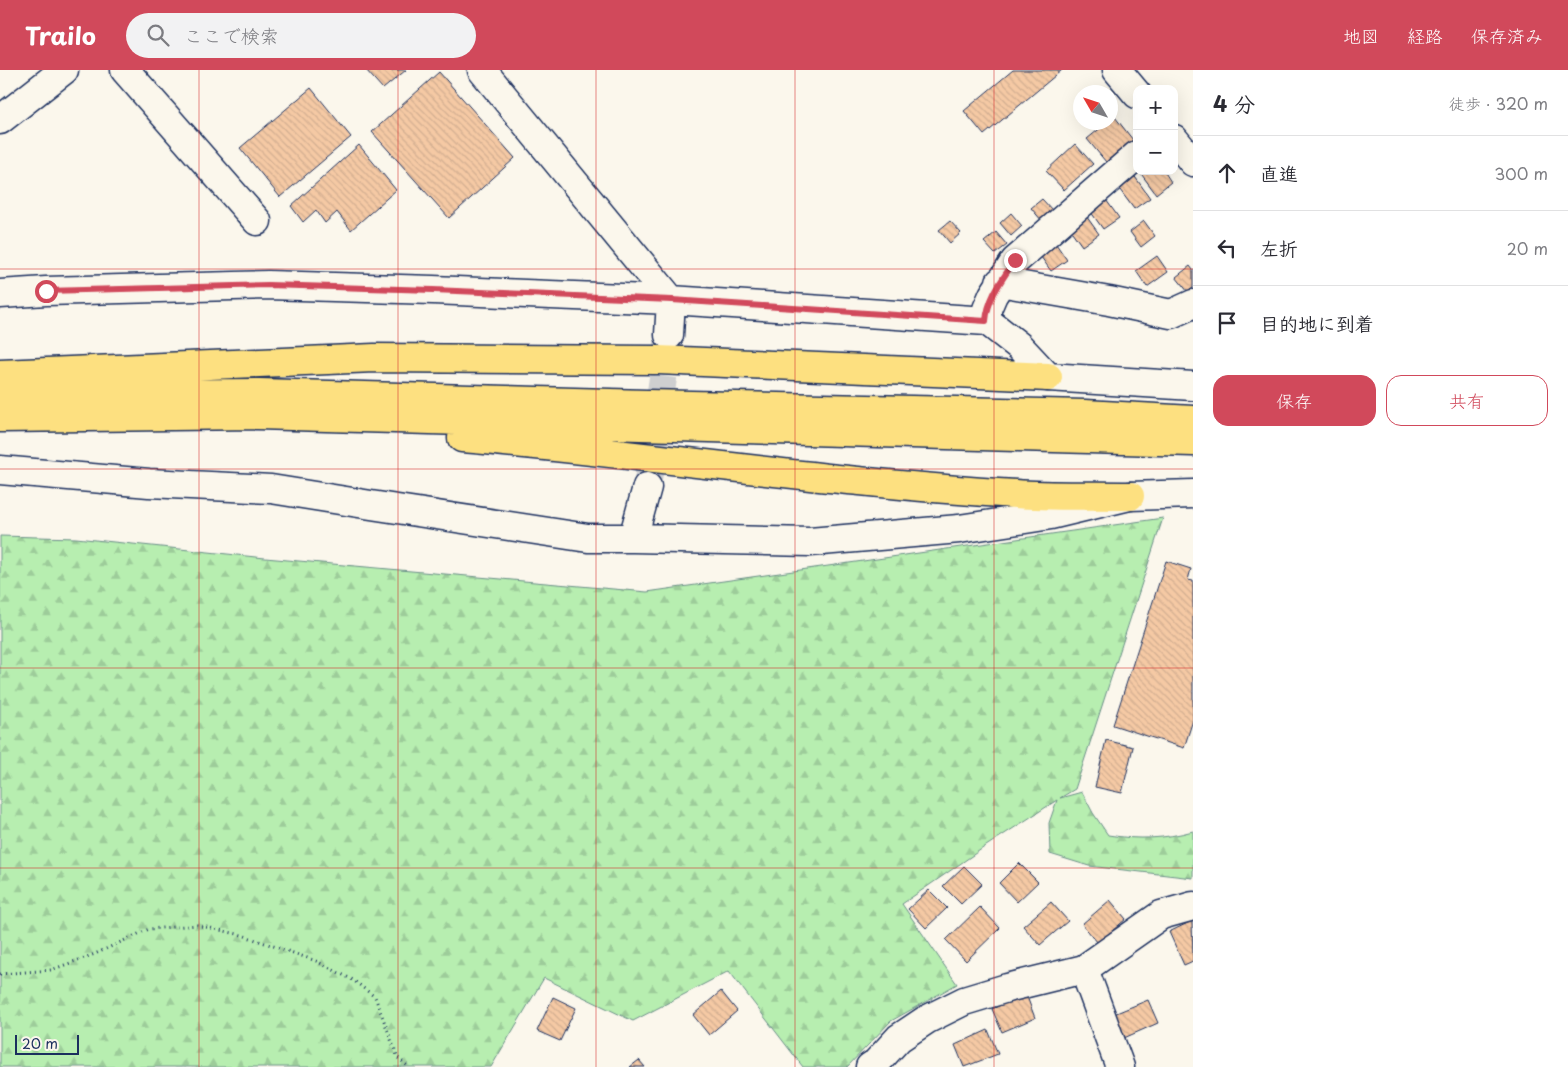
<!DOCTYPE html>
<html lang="ja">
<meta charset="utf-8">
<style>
:root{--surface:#fff;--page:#f2f2f3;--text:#2b2b33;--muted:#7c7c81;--line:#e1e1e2;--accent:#d1495b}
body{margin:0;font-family:"Playpen Sans","Klee One",sans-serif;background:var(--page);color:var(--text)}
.controls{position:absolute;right:15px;top:15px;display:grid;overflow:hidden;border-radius:10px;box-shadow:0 5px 20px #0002}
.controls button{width:45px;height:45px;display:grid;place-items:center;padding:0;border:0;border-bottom:1px solid var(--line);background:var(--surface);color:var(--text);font:25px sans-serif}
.compass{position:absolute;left:1073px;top:15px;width:45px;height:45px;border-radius:50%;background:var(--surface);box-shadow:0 5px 20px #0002;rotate:309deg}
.scale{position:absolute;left:15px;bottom:12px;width:64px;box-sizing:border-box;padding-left:5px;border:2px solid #1b2f5e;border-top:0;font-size:14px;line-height:18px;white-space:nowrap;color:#1b2f5e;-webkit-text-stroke:4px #fbf7ec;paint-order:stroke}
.stop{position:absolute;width:15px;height:15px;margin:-11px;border:4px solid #d1495b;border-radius:50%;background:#fff}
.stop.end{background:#d1495b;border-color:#fff;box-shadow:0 1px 5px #0008}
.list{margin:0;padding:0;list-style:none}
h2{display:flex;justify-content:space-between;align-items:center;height:65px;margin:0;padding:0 20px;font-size:21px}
h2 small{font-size:16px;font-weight:400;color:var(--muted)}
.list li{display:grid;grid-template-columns:32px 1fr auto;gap:15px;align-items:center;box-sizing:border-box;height:75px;padding:0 20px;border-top:1px solid var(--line)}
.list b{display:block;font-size:19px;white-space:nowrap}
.list em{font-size:16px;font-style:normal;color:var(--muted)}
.actions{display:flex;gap:10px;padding:15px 20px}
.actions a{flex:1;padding:11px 0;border:1px solid var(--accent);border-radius:15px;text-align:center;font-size:18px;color:var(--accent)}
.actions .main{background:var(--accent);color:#fff}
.icon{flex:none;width:28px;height:28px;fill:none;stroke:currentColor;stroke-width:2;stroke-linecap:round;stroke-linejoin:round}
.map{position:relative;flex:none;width:1193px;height:997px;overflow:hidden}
header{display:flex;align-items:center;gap:30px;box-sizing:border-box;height:70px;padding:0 25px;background:var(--accent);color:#fff}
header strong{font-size:24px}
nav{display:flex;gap:28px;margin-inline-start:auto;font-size:18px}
.search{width:350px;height:45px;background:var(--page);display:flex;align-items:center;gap:12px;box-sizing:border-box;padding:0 18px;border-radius:28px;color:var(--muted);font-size:19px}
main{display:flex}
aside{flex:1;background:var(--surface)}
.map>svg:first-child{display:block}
.forest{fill:url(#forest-firs);stroke:#698e87}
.building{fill:url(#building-back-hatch);stroke:#1b2f5e}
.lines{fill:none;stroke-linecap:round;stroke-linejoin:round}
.minor-tunnel{stroke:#cecfd0;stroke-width:28;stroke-dasharray:28 14;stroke-linecap:butt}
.minor-casing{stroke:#1b2f5e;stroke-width:31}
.highway-casing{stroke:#1b2f5e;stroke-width:31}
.path{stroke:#1b2f5e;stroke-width:3;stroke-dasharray:1 4;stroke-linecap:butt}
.minor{stroke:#fbf7ec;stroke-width:28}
.highway{stroke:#fde080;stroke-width:28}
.route{stroke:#d1495b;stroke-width:6}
.grid{fill:none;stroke:#d62828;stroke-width:1;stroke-opacity:0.55}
</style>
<header>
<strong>Trailo</strong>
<div class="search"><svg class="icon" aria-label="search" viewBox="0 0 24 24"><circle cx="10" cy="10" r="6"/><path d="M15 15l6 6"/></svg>ここで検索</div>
<nav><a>地図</a><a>経路</a><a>保存済み</a></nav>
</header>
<main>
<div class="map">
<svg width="1193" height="997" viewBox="0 0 1193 997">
<defs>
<pattern id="forest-firs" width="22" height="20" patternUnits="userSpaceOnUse" patternTransform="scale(1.25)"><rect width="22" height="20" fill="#b7eeb0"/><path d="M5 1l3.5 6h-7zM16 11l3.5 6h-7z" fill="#9dcc9a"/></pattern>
<pattern id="building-back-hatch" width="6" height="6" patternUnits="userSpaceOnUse" patternTransform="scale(1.25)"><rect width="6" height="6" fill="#f5c9a4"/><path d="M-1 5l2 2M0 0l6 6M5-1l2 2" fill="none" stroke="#d1ad90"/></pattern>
</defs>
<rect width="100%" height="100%" fill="#fbf7ec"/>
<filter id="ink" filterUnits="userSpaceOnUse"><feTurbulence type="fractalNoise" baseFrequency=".02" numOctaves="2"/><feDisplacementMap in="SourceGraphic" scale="10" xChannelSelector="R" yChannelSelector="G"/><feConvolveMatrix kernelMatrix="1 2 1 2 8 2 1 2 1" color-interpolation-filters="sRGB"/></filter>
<g filter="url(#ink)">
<!-- forest -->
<path class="forest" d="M1163,448L1075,719L1060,728L1082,722L1093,743L1108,765C1138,770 1164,769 1193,761V808L1089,796L1050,784L1049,753L1057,730L986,776L902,834L957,914L891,951L847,997H803L729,901L633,951L544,908L491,997H0V466L76,468L265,488L647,522Z"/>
<!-- building -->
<path class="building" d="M366,0H406L383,19Z
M1013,0H1062L984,65L964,41Z
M439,2L515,88L449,148L372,62Z
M311,18L351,67L280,127L240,78Z
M1115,47L1133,70L1106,92L1087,69L1108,52H1110V50Z
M1075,74L1093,94L1064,120L1046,101Z
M359,75L396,120L351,160L337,142L325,153L316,140L303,152L291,136Z
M1139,101H1164L1171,112L1156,124Z
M1133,104L1150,128L1134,139L1117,116Z
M1104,127L1119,148L1103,159L1088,138Z
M1042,129L1053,141L1042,151L1031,138Z
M1011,143L1022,156L1011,166L1000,153Z
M1084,143L1099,164L1082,176L1067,155Z
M950,151L961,163L950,173L939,160Z
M1144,151L1155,166L1141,177L1130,162Z
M996,162L1007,175L995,184L984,172Z
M1052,168L1067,190L1051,201L1036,180Z
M1157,186L1168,202L1147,217L1136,201Z
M1190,196L1193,200V218L1188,222L1176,207Z
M1166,491L1191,499L1188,510L1193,511V650L1184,678L1113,655Z
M1106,670L1133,677L1122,723L1095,717Z
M1019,793L1038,812L1017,832L999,813Z
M964,796L982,814L961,834L943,816Z
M929,820L947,838L926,858L908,839Z
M1110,830L1126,849L1098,873L1082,854Z
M1051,832L1068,851L1040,875L1023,856Z
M980,837L1000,858L966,891L946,870Z
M1192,851L1193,891L1184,895L1169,862Z
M721,921L737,941L709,965L693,945Z
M1026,924L1035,948L1002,962L992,939Z
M553,927L576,938L560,971L537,961Z
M1148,930L1158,953L1124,968L1114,944Z
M988,960L998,984L964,997L955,975Z
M639,990L645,997H630Z"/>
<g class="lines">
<!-- minor-tunnel -->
<path class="minor-tunnel" d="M647,417L669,267"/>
<defs>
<path id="minor" d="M125,0L257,151
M482,0L671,230L669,265
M1117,0L1137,24
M0,50L64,0
M1174,69L1193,92
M1000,212L1109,231L1171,244L1193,234
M0,224L46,221L268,215L433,220L671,230L987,251L1019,276L1048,307L1193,316
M987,251V239L993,225L1015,191L1137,85
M0,400L149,413L271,419L371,435L588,468H633L647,417
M633,468L810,472L959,459L1051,445L1130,426L1193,424
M1084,899L1120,997
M870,997L876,993L899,968L926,950L964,931L1007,918L1084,899L1161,845L1193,836"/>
<path id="highway" d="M0,304L374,288L658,290L1048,307
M0,325L259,323L647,334L1085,344L1193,350
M0,348L257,345L1193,372
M462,368C647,384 831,413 1016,424C1054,427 1092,425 1130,426"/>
</defs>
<!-- minor casing -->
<use href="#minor" class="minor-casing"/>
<!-- highway casing -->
<use href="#highway" class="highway-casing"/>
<!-- path -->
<path class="path" d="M0,904L51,900L95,884L149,859L197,855L242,865L316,891L353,910L375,927L398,988L409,997"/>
<!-- minor -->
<use href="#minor" class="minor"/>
<!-- highway -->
<use href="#highway" class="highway"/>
</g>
</g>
<g class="lines" filter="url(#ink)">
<!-- route -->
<path class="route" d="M46,221L268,215L433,220L672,230L986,251C988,227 1002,210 1015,190"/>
</g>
<!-- grid -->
<path class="grid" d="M199,0V997M398,0V997M596,0V997M795,0V997M994,0V997M0,199H1193M0,399H1193M0,598H1193M0,798H1193"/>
</svg>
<div class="controls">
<button>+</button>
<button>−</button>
</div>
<svg class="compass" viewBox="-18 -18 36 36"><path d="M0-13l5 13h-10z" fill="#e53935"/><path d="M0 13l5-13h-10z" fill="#7c7c81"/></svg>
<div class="scale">20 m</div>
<div class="stop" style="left:46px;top:221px"></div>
<div class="stop end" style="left:1015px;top:190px"></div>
</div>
<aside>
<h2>4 分<small>徒歩 · 320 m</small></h2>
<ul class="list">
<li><svg class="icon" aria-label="ahead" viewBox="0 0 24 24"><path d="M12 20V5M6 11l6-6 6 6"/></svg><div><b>直進</b></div><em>300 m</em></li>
<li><svg class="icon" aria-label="left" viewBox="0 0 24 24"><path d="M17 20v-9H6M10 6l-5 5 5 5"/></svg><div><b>左折</b></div><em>20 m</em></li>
<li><svg class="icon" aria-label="arrive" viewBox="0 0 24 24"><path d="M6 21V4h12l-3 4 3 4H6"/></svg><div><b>目的地に到着</b></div></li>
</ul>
<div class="actions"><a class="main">保存</a><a>共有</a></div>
</aside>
</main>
